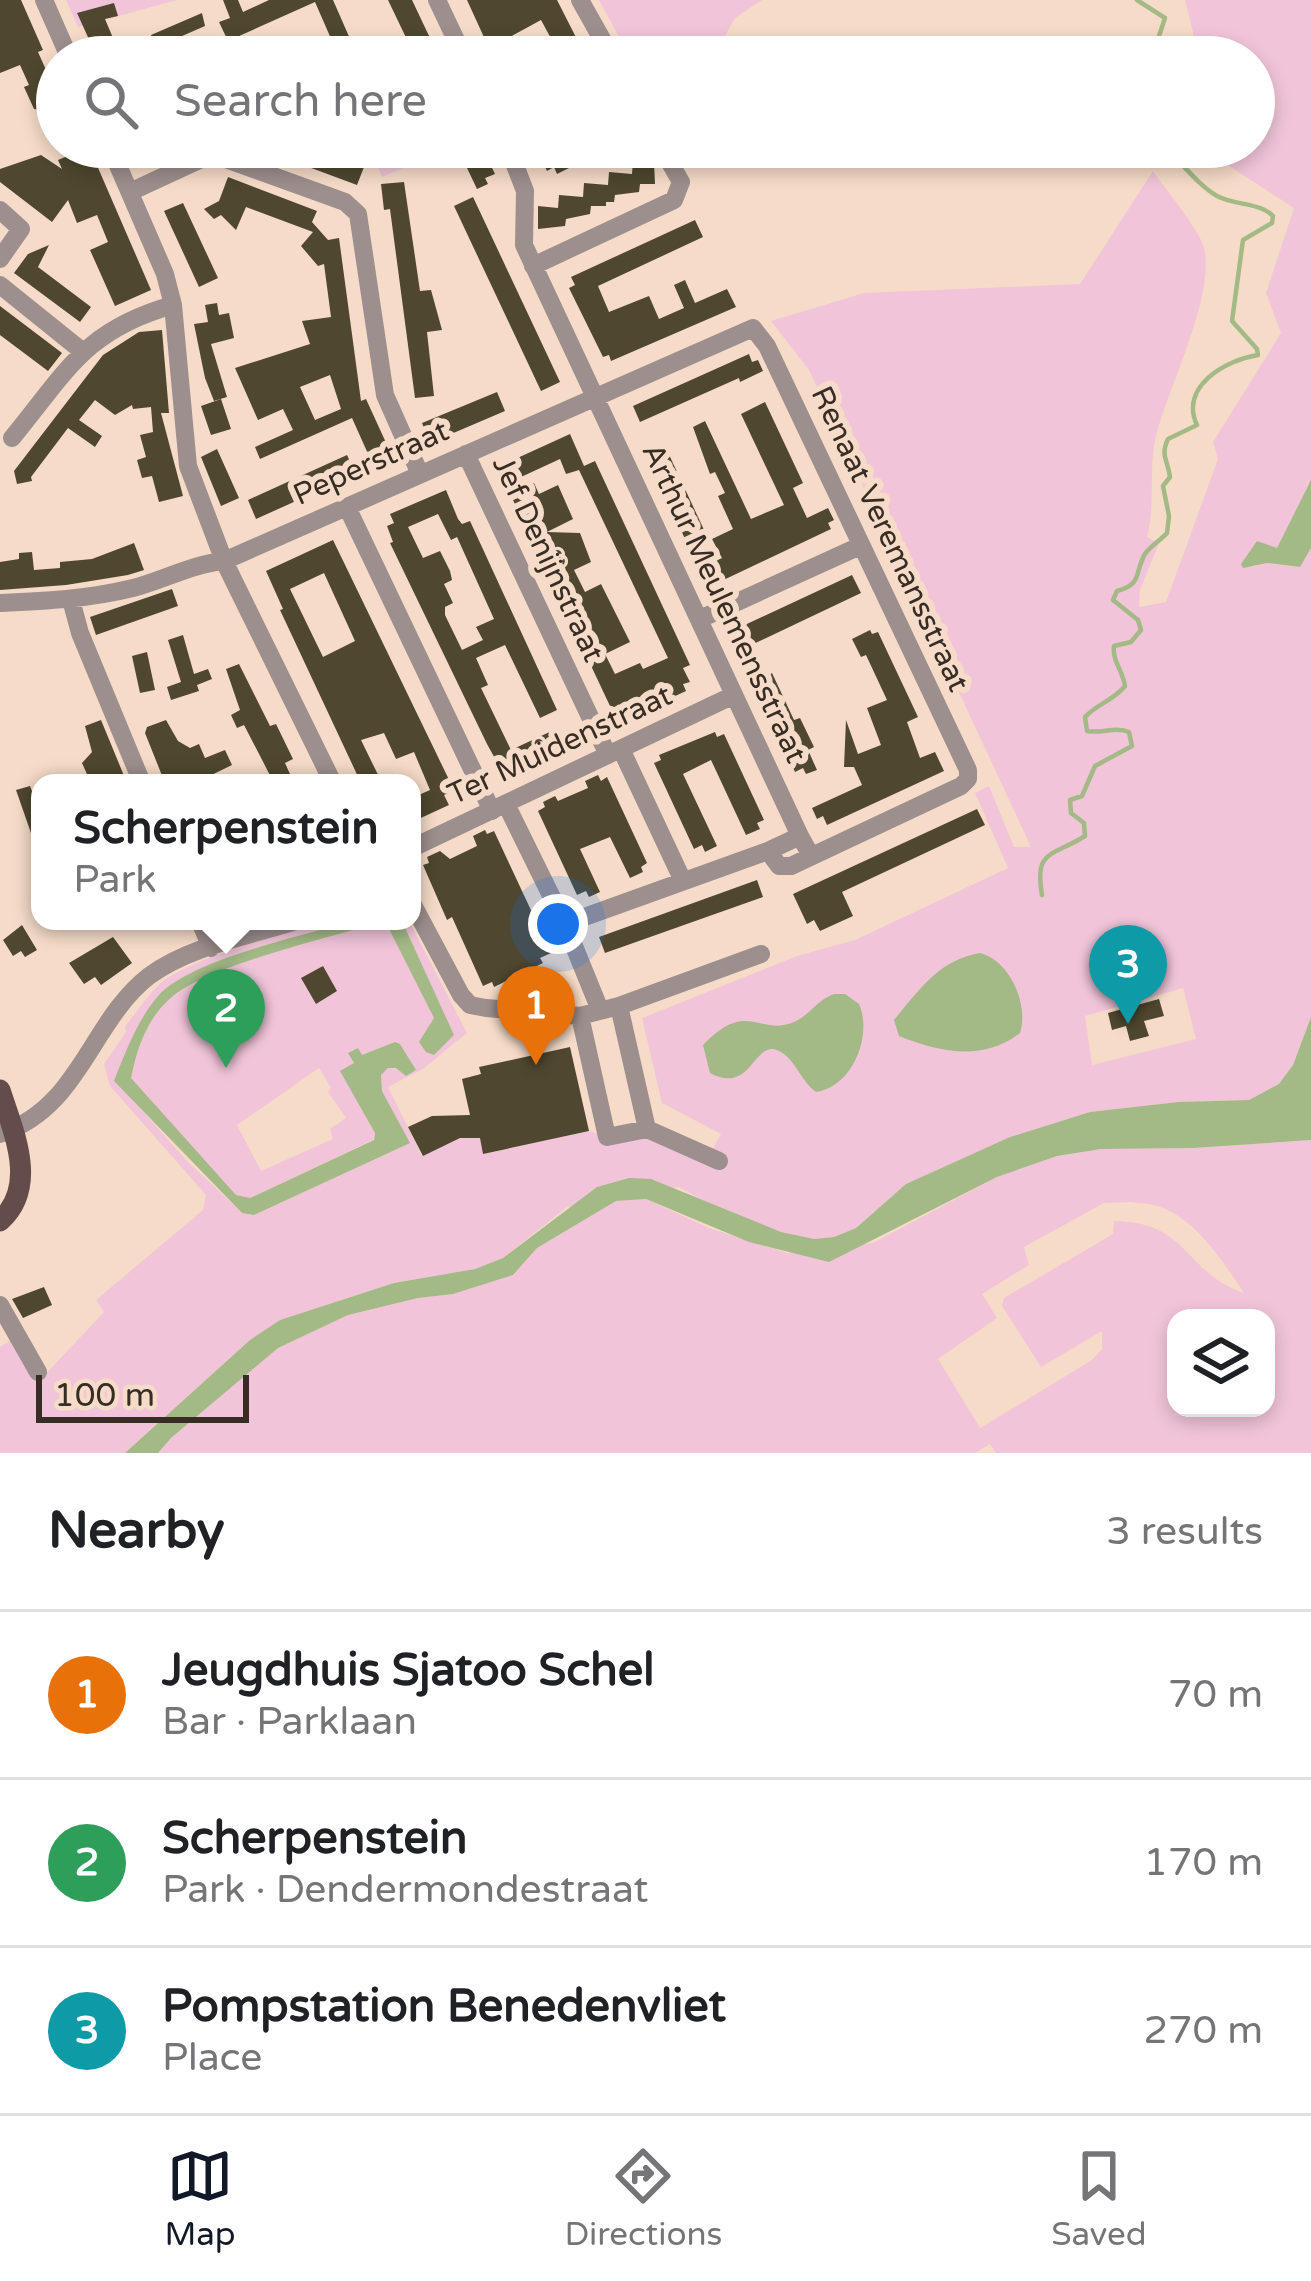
<!DOCTYPE html>
<meta charset="utf-8">
<style>
:root{--surface:#fff;--page:#f6f6f6;--text:#202124;--muted:#757577;--line:#e0e0e0;--accent:#111827}
body{margin:0;font-family:"Varela Round",sans-serif;background:var(--page);color:var(--text)}
.controls{position:absolute;right:36px;bottom:36px;display:grid;overflow:hidden;border-radius:24px;box-shadow:0 6px 18px #0003}
.controls button{width:108px;height:108px;display:grid;place-items:center;padding:0;border:0;border-bottom:3px solid var(--line);background:var(--surface);color:var(--text);font:60px sans-serif}
.scale{position:absolute;left:36px;bottom:30px;width:213px;box-sizing:border-box;padding-left:12px;border:6px solid #372d25;border-top:0;font-size:33px;line-height:42px;white-space:nowrap;color:#372d25;-webkit-text-stroke:9px #f6dcc8;paint-order:stroke}
.you{position:absolute;left:558px;top:924px;width:42px;height:42px;margin:-30px;border:9px solid #fff;border-radius:50%;background:#1a73e8;box-shadow:0 0 0 18px #1a73e833}
.badge{display:grid;place-items:center;width:78px;height:78px;border-radius:50%;background:var(--accent);color:#fff;font-size:39px;font-weight:700}
.pin{position:absolute;translate:-50% -99px;filter:drop-shadow(0 3px 6px #0008)}
.pin::after{content:'';position:absolute;top:63px;width:42px;height:36px;background:inherit;clip-path:polygon(0 0,100% 0,50% 100%)}
.popup{position:absolute;left:31px;top:774px;width:390px;height:156px;box-sizing:border-box;display:grid;place-content:center;border-radius:24px;background:var(--surface);filter:drop-shadow(0 3px 9px #0005);font-size:39px;white-space:nowrap;color:var(--muted)}
.popup b{font-size:45px;color:var(--text)}
.popup::after{content:'';position:absolute;left:50%;top:100%;margin-left:-24px;border:24px solid transparent;border-top-color:var(--surface)}
.list{margin:0;padding:0;list-style:none}
h2{display:flex;justify-content:space-between;align-items:center;height:156px;margin:0;padding:0 48px;font-size:51px}
h2 small{font-size:39px;font-weight:400;color:var(--muted)}
.list li{display:grid;grid-template-columns:78px 1fr auto;gap:36px;align-items:center;box-sizing:border-box;height:168px;padding:0 48px;border-top:3px solid var(--line)}
.list b{display:block;font-size:45px;white-space:nowrap}
.list p{margin:0;font-size:39px;white-space:nowrap;color:var(--muted)}
.list em{font-size:39px;font-style:normal;color:var(--muted)}
.icon{flex:none;width:66px;height:66px;fill:none;stroke:currentColor;stroke-width:2;stroke-linecap:round;stroke-linejoin:round}
.map{position:relative;flex:none;width:1311px;height:1453px;overflow:hidden}
.search{position:absolute;background:var(--surface);box-shadow:0 6px 18px #0003;left:36px;right:36px;top:36px;height:132px;display:flex;align-items:center;gap:30px;box-sizing:border-box;padding:0 42px;border-radius:66px;color:var(--muted);font-size:45px}
.sheet{height:660px;background:var(--surface)}
nav{display:flex;justify-content:space-around;align-items:center;box-sizing:border-box;height:168px;border-top:3px solid var(--line);background:var(--surface);font-size:33px;color:var(--muted)}
nav a{display:grid;justify-items:center;gap:6px}
nav .on{color:var(--accent)}
.map>svg:first-child{display:block}
.green{fill:#f1c4d9;fill-rule:evenodd}
.water{fill:#a3b986}
.lines{fill:none;stroke-linecap:round;stroke-linejoin:round}
.stream{stroke:#a3b986;stroke-width:4.5}
.building{fill:#4f472f;fill-rule:evenodd}
.minor{stroke:#9d8f8e;stroke-width:18}
.major{stroke:#644c4a;stroke-width:21}
.labels{text-anchor:middle;dominant-baseline:central;stroke-width:12;stroke-linejoin:round;paint-order:stroke}
.street-label{font-size:30px;fill:#372d25;stroke:#f6dcc8}
</style>
<div class="map">
<svg width="1311" height="1453" viewBox="0 0 1311 1453">
<rect width="100%" height="100%" fill="#f6dcc8"/>
<!-- green -->
<path class="green" d="M66,0H177L78,27Z
M599,0H762L735,18L713,57H630Z
M1185,0H1311V480L1277,548L1252,567L1267,563L1299,567L1311,548V1017L1293,1065L1279,1085L1249,1100L1178,1102L1091,1112L1010,1137L906,1184L856,1228L834,1237L814,1239L781,1233L726,1213L679,1187L567,1207L503,1258L475,1269L394,1283L280,1320L250,1340L125,1453H0V1347L13,1339L39,1381L104,1312L96,1300L203,1210L206,1195L110,1086L104,1064L126,1032L125,1026C137,1012 148,994 162,982C194,957 312,921 352,921C304,936 190,959 159,996C140,1019 128,1053 115,1080L187,1161L242,1213L254,1215L409,1143L382,1091L381,1074L388,1068L415,1070L400,1044L395,1042L362,1055L358,1048L355,1063L341,1071L375,1133L373,1140L250,1198L236,1195L130,1078C138,1048 148,1016 173,996C214,963 332,937 386,921L435,1019L430,1023L453,1034L402,921H409L467,1033L423,1069L388,1087L422,1156L460,1138H480L484,1154L589,1131L607,1137L647,1129L709,1156L721,1134L662,1103L642,1018L797,956L855,940L1008,868L975,793L989,786L1014,847H1031L809,370L771,321L864,293L1080,284L1153,171C1168,193 1189,216 1201,240C1222,283 1168,387 1156,436C1148,469 1156,503 1147,537L1159,543L1140,590L1139,607L1166,602L1218,459L1213,442L1281,333L1266,293L1294,208L1218,159L1216,147H1254V57H1199ZM1183,988L1196,1039L1092,1065L1085,1016ZM319,1068L331,1088L328,1092L346,1118L330,1129L333,1139L261,1171L237,1125Z
M369,147H425L430,157L382,177Z
M1311,1140V1453H996L990,1444L975,1453H158L171,1438L278,1348L348,1315L418,1298L453,1294L513,1275L537,1248L616,1201L646,1199L709,1228L787,1253L873,1243L997,1177L1057,1156L1101,1149L1193,1148ZM1130,1202C1139,1203 1151,1203 1160,1207C1196,1219 1224,1263 1244,1293C1184,1273 1190,1222 1114,1221L1113,1234L1004,1298L1002,1306L1041,1367L1102,1331V1349L1092,1360L980,1428L938,1359L997,1318L982,1294L1029,1265L1024,1247L1104,1203ZM1176,1318H1266V1408H1176Z"/>
<!-- water -->
<path class="water" d="M1311,480V548L1300,567L1267,563L1243,568L1241,564L1257,541L1277,548Z
M352,921H402L454,1035L434,1055L426,1052L419,1042L434,1018L385,921C333,937 212,964 173,996C148,1016 137,1048 131,1078L236,1195L250,1198L374,1140L375,1133L340,1071L354,1063L348,1053L358,1048L362,1055L395,1042L400,1044L416,1070L406,1076L396,1068H388L381,1075L382,1091L410,1143L254,1215L242,1213L114,1081C126,1051 137,1021 158,996C191,959 303,936 352,921Z
M980,953C1010,961 1029,1004 1020,1033C983,1062 939,1052 899,1036L894,1020C920,989 939,960 980,953Z
M834,994H845L859,1004C873,1036 852,1087 816,1092C802,1082 797,1064 784,1054C753,1031 755,1097 710,1073L703,1045C748,998 759,1037 794,1022C810,1015 817,1000 834,994Z
M1311,1017V1140L1193,1148L1101,1149L1057,1156L997,1177L829,1262L749,1242L646,1199L616,1201L537,1248L513,1275L453,1294L418,1298L348,1315L278,1348L171,1438L158,1453H125L250,1340L280,1320L394,1283L475,1269L503,1258L597,1187L629,1178L651,1179L781,1232L814,1239L834,1237L856,1228L906,1184L1010,1137L1090,1112L1178,1102L1249,1100L1279,1084L1293,1065Z"/>
<g class="lines">
<!-- stream -->
<path class="stream" d="M1137,0L1165,18L1158,39L1175,57
M1042,895C1034,849 1052,857 1085,836L1084,823L1071,813L1070,800L1082,796L1095,766L1132,746L1129,732C1115,726 1102,734 1087,731L1085,717C1098,703 1113,701 1125,686C1123,671 1112,661 1114,646L1131,642L1141,630L1138,620L1113,600L1117,591C1143,584 1134,573 1145,554C1149,547 1161,540 1167,533L1169,516L1163,486L1170,477C1168,460 1160,456 1168,439L1197,425C1179,387 1225,360 1258,355L1257,349L1232,321L1243,240L1272,223L1273,216C1259,202 1236,206 1217,196C1198,185 1181,162 1165,147"/>
</g>
<!-- building -->
<path class="building" d="M0,0H21L43,50L38,52L55,90L57,86V150L40,110L34,109L24,87L29,85L20,65L0,73Z
M223,0H238L243,12L269,0H333L358,57H339L315,2L228,41L219,22L230,18Z
M388,0H412L439,57H392L411,48Z
M467,0H557L586,57H561L541,20L508,38L517,57H493Z
M114,3L118,16L105,19L121,57H97L77,13Z
M202,13L205,26L157,47L151,35Z
M89,147L151,290L115,306L90,250L108,242L97,215L77,223L68,200L52,222L0,182V169L41,155L62,169L58,160Z
M282,147H312L337,156L341,147L382,148L348,161L364,167L357,185L279,156Z
M457,147H482L495,174L485,178L488,184L477,189Z
M536,147H591L565,159L569,168L557,174L554,167L547,171Z
M633,161L654,162L655,184H640L639,192L615,195L614,202H606V206H591L590,214L566,219L565,226L538,229V206L558,208L559,195L583,197L584,183L608,185L609,172L632,174Z
M228,177L317,211L312,222L328,240L339,238L361,401L366,399L388,447L369,456L352,418L260,459L255,447L293,430L283,409L258,420L235,368L310,344L302,321L331,317L324,264L318,266L301,246L313,232L246,207L236,230L221,215L214,219L204,209L219,201ZM330,375L341,409L315,420L300,387Z
M404,182L420,291L431,290L442,330L427,332L434,396L415,398L390,209L384,210L381,184Z
M473,197L560,382L541,391L454,206Z
M183,203L218,278L199,287L164,211Z
M695,220L703,237L598,286L609,312L649,296L659,319L684,308L674,285L685,280L695,303L727,289L736,307L611,361L609,355L603,357L569,288L575,285L571,277Z
M49,245L38,267L91,307L80,322L14,273L28,254Z
M217,303L219,315L229,313L234,338L211,344L227,397L214,401L205,378L194,324L208,322L205,305Z
M0,306L62,353L48,371L0,335Z
M162,330L169,413H161L183,496L159,502L152,476L142,478L137,460L146,457L140,435L153,432L151,407L133,409L132,405L115,415L95,400L79,420L102,436L95,447L68,428L31,477L32,481L17,484L14,471L103,355L139,332Z
M749,354L752,362L758,360L763,371L740,382L739,378L640,422L633,406Z
M497,392L505,411L430,443L422,423Z
M221,399L231,429L211,435L201,406Z
M765,402L803,483L793,488L807,518L828,508L834,520L828,523L831,529L715,584L703,567L722,558L712,539L733,529L718,496L725,493L715,472L710,474L693,427L705,421L751,519L784,505L741,414Z
M570,434L584,466L595,461L690,665L683,668L690,682L683,684L686,691L632,716L629,711L617,717L610,706L513,500L520,497L517,491L534,483L539,494L558,485L573,519L547,532L580,533L591,562L574,570L585,592L601,584L630,642L605,654L615,674L640,663L643,669L668,658L579,470L566,474L560,459L521,477L513,460Z
M665,446L705,532L686,541L646,455Z
M217,449L239,498L221,506L201,457Z
M347,455L356,474L256,519L248,500Z
M446,490L458,519L462,524L470,521L557,710L540,718L505,645L476,658L488,685L481,688L511,750L556,729L565,748L510,773L509,770L503,773L487,744L390,543L393,542L387,526L394,523L390,514ZM438,514L451,540L457,537L494,619L476,627L483,640L462,650L445,615V607L453,603L444,584L452,580L450,571L440,551L423,558L408,527Z
M333,540L454,790L444,795L449,805L412,822V798L430,790L414,752L396,759L384,733L361,740L382,783H361L280,610L283,609L266,571ZM324,573L355,641L323,657L290,589Z
M134,543L144,570L128,575L66,585L0,590V562L19,559V553L32,552L34,570L60,568V562L92,559Z
M852,575L861,593L745,648L736,629Z
M172,589L178,606L96,635L90,617Z
M870,630L872,634L878,632L918,717L907,722L920,758L935,752L944,771L827,825L823,816L817,819L812,808L862,785L854,767H844L846,720L858,754L881,745L867,708L887,700L866,655L861,657L852,639Z
M183,635L194,674L208,669L212,679L197,685L199,691L171,700L167,687L181,682L168,640Z
M147,652L155,690L140,693L132,656Z
M239,664L270,726L276,724L293,759L285,763L294,783H274L244,725L237,728L231,715L240,710L226,669Z
M772,673L794,720L800,718L814,747L808,750L817,770L806,774L803,768L795,772L756,686Z
M101,720L127,783H91L82,763L92,752L85,726Z
M166,720L178,741L190,748L199,744L205,758L225,750L232,765L195,783H165L145,733L147,727Z
M715,732L717,737L724,734L764,820L757,823L760,829L746,835L711,760L683,774L717,846L705,852L702,845L694,849L654,763L661,760L659,755Z
M598,775L601,781L607,777L647,863L641,867L643,872L630,878L610,837L580,849L600,892L589,897L586,891L577,895L538,811L545,807L543,802L555,796L558,801L588,788L585,781Z
M30,786L40,812L38,853L16,790Z
M977,809L985,825L842,892L853,916L820,931L814,920L807,924L793,894Z
M485,830L487,834L494,831L551,953L540,958L543,963L494,987L492,982L483,986L452,917L447,920L423,865L429,863L427,857L440,851L450,859L477,846L473,836Z
M757,880L763,897L605,953L599,937Z
M22,925L37,950L25,957L21,951L13,956L3,940Z
M113,937L132,963L101,985L95,977L84,984L69,963Z
M323,966L337,991L316,1004L301,978Z
M1159,999L1164,1016L1144,1021L1149,1036L1130,1041L1126,1026L1112,1030L1108,1013Z
M570,1047L589,1131L483,1154L480,1138H460L423,1156L408,1127L432,1116L470,1115L462,1079L481,1074L479,1067Z
M44,1287L52,1305L23,1318L12,1299Z"/>
<g class="lines">
<!-- minor -->
<path class="minor" d="M44,0L69,57
M437,0L464,57
M580,0L612,57
M257,57L277,49L295,50
M110,147L165,274L173,305L188,466L224,561L333,783
M508,147L525,191L524,245L800,836
M130,192L212,154L345,202L358,214L385,395L420,474
M0,210L21,229L0,259
M533,266L674,200L681,182L661,147
M0,285L82,351
M12,438C67,371 85,330 173,305
M466,454L608,755
M347,507L492,811
M71,600L80,633L142,783
M0,603C46,601 88,599 133,588C164,580 192,564 224,561L753,328L767,346L968,770V779L961,786L791,866H779L768,851L800,836L811,856
M700,619L860,546
M621,749L683,881
M506,804L565,924L600,1010
M412,848L734,695
M412,903L461,995L470,1005L486,1008L580,1016L619,1006L761,954
M200,921L211,948
M565,924L768,851
M619,1006L647,1129
M580,1016L607,1137L647,1129L719,1161
M0,1134C80,1108 90,1022 149,976C189,946 250,936 296,921
M0,1305L38,1372"/>
<!-- major -->
<path class="major" d="M0,1090C13,1131 39,1186 0,1221"/>
</g>
<g class="labels">
<!-- street labels -->
<g class="street-label">
<text transform="translate(371 463) rotate(-24)">Peperstraat</text>
<text transform="translate(890 539) rotate(65)">Renaat Veremansstraat</text>
<text transform="translate(548 559) rotate(65)">Jef Denijnstraat</text>
<text transform="translate(724 603) rotate(65)">Arthur Meulemensstraat</text>
<text transform="translate(560 745) rotate(-25)">Ter Muidenstraat</text>
</g>
</g>
</svg>
<div class="controls">
<button><svg class="icon" aria-label="layers" viewBox="0 0 24 24"><path d="M12 4l9 5-9 5-9-5zM3 14l9 5 9-5"/></svg></button>
</div>
<div class="scale">100 m</div>
<div class="you"></div>
<div class="pin badge" style="left:536px;top:1065px;background:#e8710a">1</div>
<div class="pin badge" style="left:226px;top:1068px;background:#2e9e5b">2</div>
<div class="popup"><b>Scherpenstein</b>Park</div>
<div class="pin badge" style="left:1128px;top:1024px;background:#0f9aa8">3</div>
<div class="search"><svg class="icon" aria-label="search" viewBox="0 0 24 24"><circle cx="10" cy="10" r="6"/><path d="M15 15l6 6"/></svg>Search here</div>
</div>
<section class="sheet">
<h2>Nearby<small>3 results</small></h2>
<ul class="list">
<li><span class="badge" style="background:#e8710a">1</span><div><b>Jeugdhuis Sjatoo Schel</b><p>Bar · Parklaan</p></div><em>70 m</em></li>
<li><span class="badge" style="background:#2e9e5b">2</span><div><b>Scherpenstein</b><p>Park · Dendermondestraat</p></div><em>170 m</em></li>
<li><span class="badge" style="background:#0f9aa8">3</span><div><b>Pompstation Benedenvliet</b><p>Place</p></div><em>270 m</em></li>
</ul>
</section>
<nav>
<a class="on"><svg class="icon" aria-label="map" viewBox="0 0 24 24"><path d="M3 6l6-2 6 2 6-2v14l-6 2-6-2-6 2zM9 4v14M15 6v14"/></svg>Map</a>
<a><svg class="icon" aria-label="directions" viewBox="0 0 24 24"><path d="M12 3l9 9-9 9-9-9zM9 14v-3h6M13 9l2 2-2 2"/></svg>Directions</a>
<a><svg class="icon" aria-label="saved" viewBox="0 0 24 24"><path d="M7 4h10v16l-5-4-5 4z"/></svg>Saved</a>
</nav>
